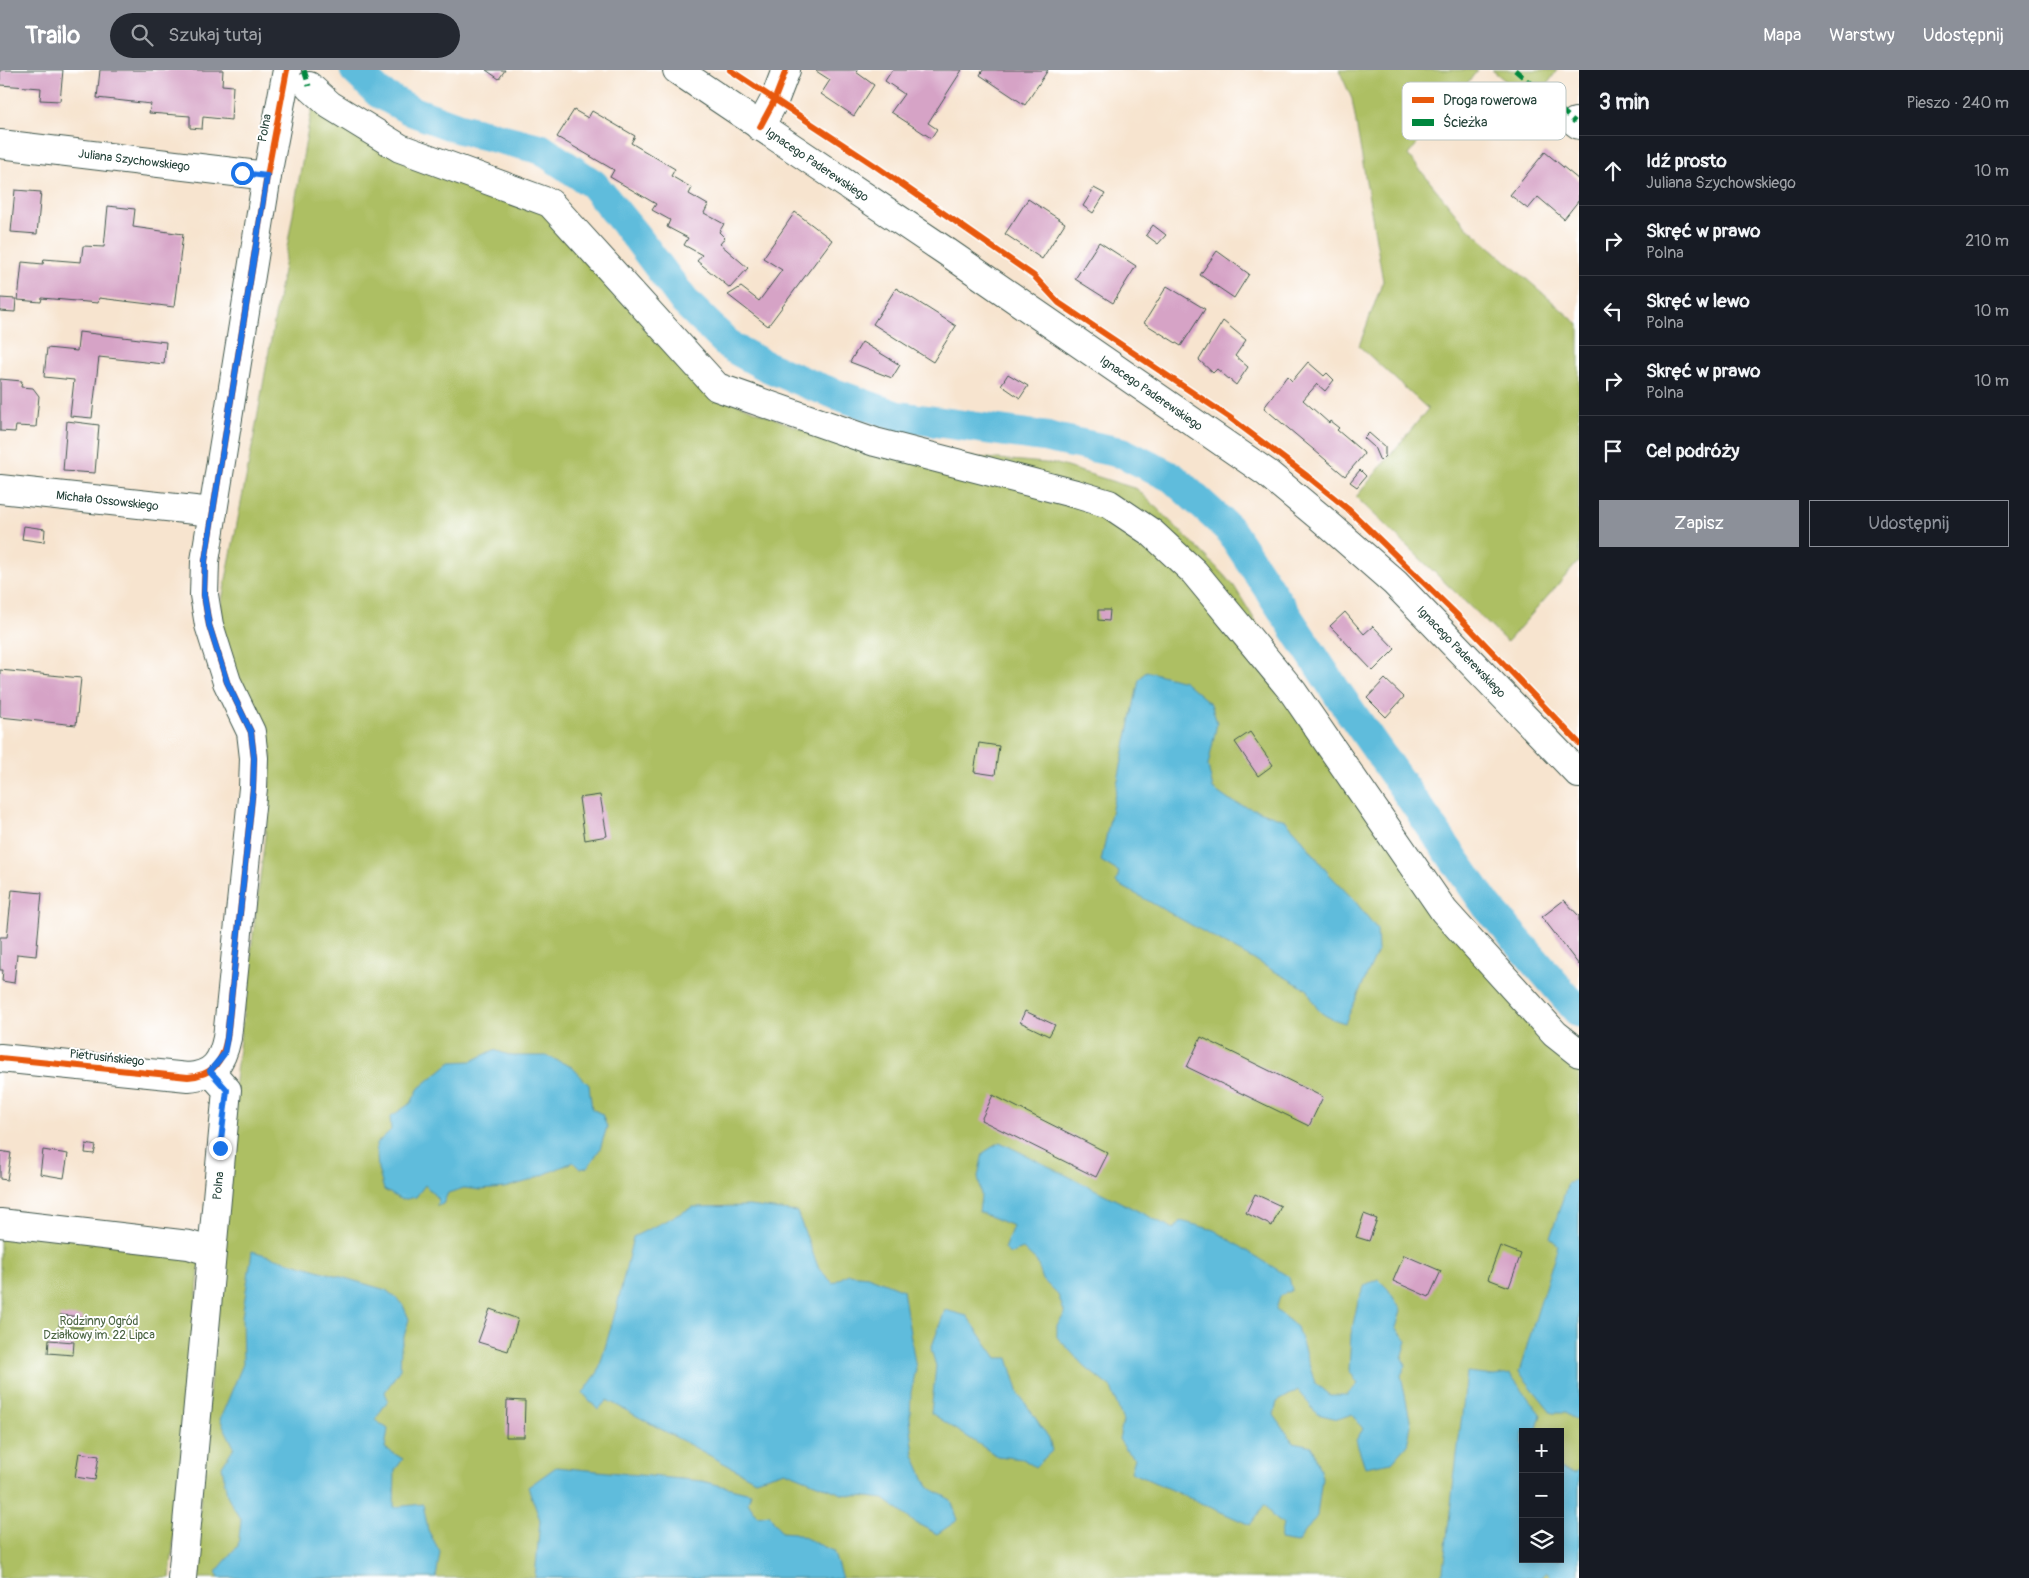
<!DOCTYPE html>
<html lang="pl">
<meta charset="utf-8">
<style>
:root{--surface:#171b24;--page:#242831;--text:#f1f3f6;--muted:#9ea1a6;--line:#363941;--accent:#8c9099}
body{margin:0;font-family:Pangolin,sans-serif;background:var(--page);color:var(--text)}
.controls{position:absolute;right:15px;bottom:15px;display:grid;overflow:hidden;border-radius:0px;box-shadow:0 2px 12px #0003}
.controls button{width:45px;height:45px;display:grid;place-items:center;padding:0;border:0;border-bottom:1px solid var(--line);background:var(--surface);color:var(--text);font:25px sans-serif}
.stop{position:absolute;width:15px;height:15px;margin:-11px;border:4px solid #1a73e8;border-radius:50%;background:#fff}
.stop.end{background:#1a73e8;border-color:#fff;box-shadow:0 1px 5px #0008}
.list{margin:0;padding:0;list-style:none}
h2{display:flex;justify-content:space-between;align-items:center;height:65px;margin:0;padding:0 20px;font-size:21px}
h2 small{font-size:16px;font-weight:400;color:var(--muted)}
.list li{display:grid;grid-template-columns:32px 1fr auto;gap:15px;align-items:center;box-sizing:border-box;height:70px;padding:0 20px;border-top:1px solid var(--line)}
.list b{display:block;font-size:19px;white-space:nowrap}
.list p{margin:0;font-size:16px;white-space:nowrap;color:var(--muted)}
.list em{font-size:16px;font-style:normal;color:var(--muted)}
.actions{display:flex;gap:10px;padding:15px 20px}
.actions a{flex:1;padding:11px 0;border:1px solid var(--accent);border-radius:0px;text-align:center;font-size:18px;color:var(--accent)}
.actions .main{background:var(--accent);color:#fff}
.icon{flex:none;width:28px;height:28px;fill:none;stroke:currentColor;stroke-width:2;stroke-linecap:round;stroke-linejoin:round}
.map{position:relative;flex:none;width:1579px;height:1508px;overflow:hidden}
header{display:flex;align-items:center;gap:30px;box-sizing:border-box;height:70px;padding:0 25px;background:var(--accent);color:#fff}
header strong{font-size:24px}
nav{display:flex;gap:28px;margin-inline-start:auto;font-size:18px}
.search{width:350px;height:45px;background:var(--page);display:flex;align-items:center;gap:12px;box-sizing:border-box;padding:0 18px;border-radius:28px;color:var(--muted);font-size:19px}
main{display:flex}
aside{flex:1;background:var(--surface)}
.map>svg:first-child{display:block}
.green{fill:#adbf63;stroke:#667e4c;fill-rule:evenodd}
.water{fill:#5ebcdc;stroke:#3e7c88}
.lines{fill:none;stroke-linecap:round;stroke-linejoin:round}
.canal{stroke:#5ebcdc;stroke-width:31}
.building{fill:#d6a3c6}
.minor-casing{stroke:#3f564b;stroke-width:30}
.major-casing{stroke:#3f564b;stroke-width:30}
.minor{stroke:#fff;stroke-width:28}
.major{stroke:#fff;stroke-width:28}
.quiet{stroke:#00873e;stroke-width:5;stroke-dasharray:10 5;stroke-linecap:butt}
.cycleway-casing{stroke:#fff;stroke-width:9}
.cycleway{stroke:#e8590c;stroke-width:6}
.route{stroke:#1a73e8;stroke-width:6}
.labels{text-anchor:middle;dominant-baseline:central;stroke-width:4;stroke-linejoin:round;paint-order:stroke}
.street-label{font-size:12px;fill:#1f3d34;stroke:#fff}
.park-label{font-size:12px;fill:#4a6442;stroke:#fff}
.key{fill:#fff;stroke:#bcc5c2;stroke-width:1}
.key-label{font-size:14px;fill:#1f3d34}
</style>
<header>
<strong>Trailo</strong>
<div class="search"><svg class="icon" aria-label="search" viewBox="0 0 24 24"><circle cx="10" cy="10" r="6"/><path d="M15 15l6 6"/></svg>Szukaj tutaj</div>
<nav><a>Mapa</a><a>Warstwy</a><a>Udostępnij</a></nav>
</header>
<main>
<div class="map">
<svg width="1579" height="1508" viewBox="0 0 1579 1508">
<rect width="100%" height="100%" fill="#fff"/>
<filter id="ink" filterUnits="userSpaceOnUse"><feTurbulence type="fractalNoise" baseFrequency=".02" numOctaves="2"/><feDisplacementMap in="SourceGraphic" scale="10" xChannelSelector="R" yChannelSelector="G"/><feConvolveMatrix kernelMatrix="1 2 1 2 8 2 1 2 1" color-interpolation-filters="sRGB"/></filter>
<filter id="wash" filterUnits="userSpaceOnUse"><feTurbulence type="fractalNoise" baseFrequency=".0096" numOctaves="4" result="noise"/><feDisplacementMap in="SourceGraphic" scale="20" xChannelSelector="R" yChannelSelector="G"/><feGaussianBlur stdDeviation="1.12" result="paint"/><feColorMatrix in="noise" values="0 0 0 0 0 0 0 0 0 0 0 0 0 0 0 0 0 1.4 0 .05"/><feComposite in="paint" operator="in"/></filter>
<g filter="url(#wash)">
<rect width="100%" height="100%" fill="#f7e4cf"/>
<!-- green -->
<path class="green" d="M1339,0H1478L1408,85L1466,156L1579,255V491L1507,572L1356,427L1428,339L1359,276L1383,211L1352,29Z
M1492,0H1557L1534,34Z
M318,11L378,73L557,138L725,329L845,376L1057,394L1137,419L1203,483L1234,516L1301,625L1464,854L1579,975V1508H194L235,1010L267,751L271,685L256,641L234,608L222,555L221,535L253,372L308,58ZM1523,1362H1560V1489H1523Z
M0,1146L202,1170L170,1508H0Z"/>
<!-- water -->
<path class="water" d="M1146,601L1184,611L1211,634L1217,653L1208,696L1213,719L1230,731L1285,750L1298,764L1328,803L1354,830L1377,859L1378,881L1345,953C1322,946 1317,943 1308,920L1116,813L1119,802L1101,791L1139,610Z
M494,980L512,986H547L572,997L589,1015L592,1039L602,1044L607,1057L600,1079L588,1097L580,1099L573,1092L529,1111L504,1118L480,1120L464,1118L448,1123L443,1134L437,1136L438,1129L425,1115L416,1127L402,1130L384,1120L378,1099L376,1074L391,1060L390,1047L411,1033L419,1018L451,992L472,991Z
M1000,1072L1174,1159L1181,1151L1214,1160L1289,1207L1292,1220L1280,1226L1276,1240L1297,1257L1315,1313L1329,1325H1347L1358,1314L1349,1300L1351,1264L1358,1231L1365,1215L1378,1209L1388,1219L1401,1240L1396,1258L1407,1271L1402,1288L1406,1296L1401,1305L1411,1355L1407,1375L1392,1392L1365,1397L1356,1370L1363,1359L1352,1344L1338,1349L1317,1344L1298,1320L1277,1332L1274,1345L1293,1372L1312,1376L1322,1407L1317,1446L1297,1473L1280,1470L1283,1454L1273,1447L1265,1435L1250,1455L1131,1402L1135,1388L1128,1383L1119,1369L1123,1351L1111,1318L1085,1297L1057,1267V1255L1065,1244L1058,1225L1043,1210L1037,1192L1023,1179L1010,1184L1004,1179L1013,1156L979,1142L981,1126L978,1106L983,1083Z
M1579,1108V1352L1565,1343H1552L1519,1302L1558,1175L1550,1168L1568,1113Z
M749,1136L797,1142L819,1199L833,1213L848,1204L868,1206L903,1220L916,1299L911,1322L910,1348L914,1385L928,1417L951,1430L958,1450L937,1464L914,1452L884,1429L842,1424L785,1401L755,1410L607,1330L598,1340L583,1323L598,1302L617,1236L633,1167L693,1137Z
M252,1181L386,1220L402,1233L409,1249L401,1277L400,1299L385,1322L388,1330L375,1350L388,1359L385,1378L403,1389L395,1400L394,1437L423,1434L428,1460L440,1482L436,1508H219L216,1502L238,1476L241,1451L227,1425L222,1396L234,1377L220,1349L243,1294L242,1247Z
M945,1240L967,1246L997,1288H1008L1019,1324L1049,1368L1052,1381L1035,1397L1023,1389L997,1386L931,1343L936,1296L931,1279Z
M1467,1303L1494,1306L1510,1304L1541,1345L1536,1362H1523V1489H1560V1399L1574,1403L1579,1399V1508H1552L1547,1502L1541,1508H1442Z
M556,1397L702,1411L751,1423L748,1432L757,1446L769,1444L781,1462L795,1463L833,1481L842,1508H535L540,1450L528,1417Z"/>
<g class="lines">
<!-- canal -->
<path class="canal" d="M355,0L379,23L412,41L458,58L541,79L593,114L638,169L685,232L731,277L766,296L811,315L896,346L1046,367L1123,383L1173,408L1230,460L1338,624L1487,836L1579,942"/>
</g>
<g id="blocks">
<!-- building -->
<path class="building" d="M0,0H63L60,31L40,30L41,18L0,15Z
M100,0H223L222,15L233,16L231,50L203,47L202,59L190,58V46L149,43L151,34L97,28Z
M486,0H505L499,9Z
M817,0H858L856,2L874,15L854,46L821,24L830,10L816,1Z
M892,0H962L928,53L937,59L931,68L891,42L904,24L885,11Z
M983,0H1048L1025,35L980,5Z
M574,40L588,48L592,41L635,66L631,73L675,99L671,106L692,118L689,124L708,135L704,143L724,154L719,162L725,168L720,174L748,198L730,218L697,191L702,185L684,175L688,168L667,157L670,150L652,140L656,134L610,107L614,100L557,67Z
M1545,82L1579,110V130L1564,149L1538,127L1528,139L1510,125Z
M1094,118L1105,124L1093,143L1083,136Z
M15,120L41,122L37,164L11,162Z
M1028,129L1065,153L1042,189L1005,164Z
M108,136L135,139L133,157L183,164L174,237L99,228L98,233L42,228L41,232L18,230L22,192L43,194L44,189L81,192L83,176L104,177Z
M795,142L832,170L768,256L728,225L741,217L759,231L782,200L763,188Z
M1153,155L1166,165L1158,174L1146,165Z
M1099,172L1136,196L1113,233L1075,209Z
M1217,181L1249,204L1234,228L1200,205Z
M1167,216L1205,239L1181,276L1144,253Z
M896,218L956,256L933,292L873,254Z
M0,228L16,229L15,242L0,241Z
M1223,251L1246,270L1235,286L1248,297L1236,315L1217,299L1213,303L1199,290Z
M79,262L166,272L164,294L99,287L92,348L70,346L74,310L44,307L47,278L77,281Z
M862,272L900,295L892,308L850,292Z
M1308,292L1324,306L1327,303L1334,310L1325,321L1317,314L1303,330L1329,353L1330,351L1339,358L1337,360L1363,382L1364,384L1345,406L1264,338L1287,306L1292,311Z
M1008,304L1028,316L1020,328L1001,315Z
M0,309L22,311L21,317L33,318L39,326L36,357L16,356L15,362L0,361Z
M67,351L99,355L95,403L63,401Z
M1369,363L1385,377V386L1380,391L1374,377L1364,368Z
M1360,400L1366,406L1357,417L1350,412Z
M24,456L45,459L44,472L22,469Z
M1098,540H1110L1109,551L1098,550Z
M1345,542L1364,564L1373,556L1395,579L1373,601L1330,556Z
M0,600L81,608L76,655L0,647Z
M1385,609L1404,627L1386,647L1367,628Z
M1250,662L1273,695L1258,706L1235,672Z
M979,673L999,676L995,705L974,702Z
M600,725L607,766L585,770L579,728Z
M12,820L42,823L36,886L17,884L14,913L2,911L3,900H0V867H7Z
M1564,830L1579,846V895L1542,847Z
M1025,941L1055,955L1049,966L1020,952Z
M1201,967L1323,1027L1309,1056L1187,997Z
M993,1025L1108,1083L1096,1107L981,1050Z
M86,1074L96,1076L94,1084L85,1083Z
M43,1080L68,1084L64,1108L40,1104Z
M0,1081L11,1083L7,1110L0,1109Z
M1255,1124L1281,1136L1272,1156L1246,1143Z
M1364,1144L1377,1149L1369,1171L1356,1167Z
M1500,1176L1521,1184L1509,1217L1488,1209Z
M1404,1185L1441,1201L1429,1227L1393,1211Z
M490,1239L518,1249L508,1281L478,1272Z
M60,1245L83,1247L82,1258L59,1256Z
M49,1270L74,1272L73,1285L48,1283Z
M507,1330L525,1331L524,1367H506Z
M79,1383L99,1386L95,1410L75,1407Z"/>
</g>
</g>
<g filter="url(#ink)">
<use href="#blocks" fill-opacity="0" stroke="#3f564b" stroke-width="1"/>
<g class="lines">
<defs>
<g id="minor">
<path d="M309,16L330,35L400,78L550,133L717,317L875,372L1076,424L1109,434L1152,463L1194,502L1293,622L1444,841L1555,964L1579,983"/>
<path d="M1575,52L1579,55"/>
<path d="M760,57L774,31L786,0"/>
<path id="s1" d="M0,74L267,106"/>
<path id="s2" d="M0,419L213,442"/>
<path d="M0,988L188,1007C214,1005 222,992 227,968L253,718L254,688L251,662L227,612L209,555L204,525L205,491L267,106L287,0"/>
<path d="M0,1153L189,1175L206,1180L211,1179"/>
<path id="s3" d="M182,1508L227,1020L210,1001"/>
</g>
<g id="major">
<path id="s4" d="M677,0L947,182L1267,403L1321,448L1395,513L1579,704"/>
</g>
</defs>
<!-- minor casing -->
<use href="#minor" class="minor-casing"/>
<!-- major casing -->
<use href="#major" class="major-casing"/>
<!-- minor -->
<use href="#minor" class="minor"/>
<!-- major -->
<use href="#major" class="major"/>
<!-- quiet -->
<path class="quiet" d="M304,0L309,16
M1515,0L1575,52"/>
<defs>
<path id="cycleway" d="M730,0L874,95L1034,206L1059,233L1229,347L1307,406L1348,439L1458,546L1579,673
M760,57L774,31L786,0
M0,988L188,1007C214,1005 222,992 227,968L253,718L254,688L251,662L227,612L209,555L204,525L205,491L267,106L287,0"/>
</defs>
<!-- cycleway casing -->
<use href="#cycleway" class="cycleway-casing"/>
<!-- cycleway -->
<use href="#cycleway" class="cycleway"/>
</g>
</g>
<g class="lines" filter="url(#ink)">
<!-- route -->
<path class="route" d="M220,1078L227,1020L210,1001L224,984L227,968L253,718L254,688L251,662L227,612L209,555L204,525L205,491L267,106L242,103"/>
</g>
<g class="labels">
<!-- street labels -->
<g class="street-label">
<text transform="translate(265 58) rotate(-79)">Polna</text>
<text stroke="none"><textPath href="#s1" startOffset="135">Juliana Szychowskiego</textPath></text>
<text stroke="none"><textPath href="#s4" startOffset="169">Ignacego Paderewskiego</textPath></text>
<text stroke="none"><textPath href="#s4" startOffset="574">Ignacego Paderewskiego</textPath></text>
<text stroke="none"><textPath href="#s2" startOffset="108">Michała Ossowskiego</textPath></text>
<text stroke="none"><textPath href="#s4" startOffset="979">Ignacego Paderewskiego</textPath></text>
<text transform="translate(107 988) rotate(6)">Pietrusińskiego</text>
<text stroke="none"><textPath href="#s3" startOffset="394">Polna</textPath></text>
</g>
<!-- park labels -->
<g class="park-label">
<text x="99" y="1251">Rodzinny Ogród<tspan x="99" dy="14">Działkowy im. 22 Lipca</tspan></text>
</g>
</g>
<!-- legend -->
<rect x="1402" y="12" width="164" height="58" rx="8" class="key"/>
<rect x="1412" y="27" width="22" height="6" fill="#e8590c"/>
<rect x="1412" y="49" width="22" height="7" fill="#00873e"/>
<g class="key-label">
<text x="1443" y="35">Droga rowerowa</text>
<text x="1443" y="57">Ścieżka</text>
</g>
</svg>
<div class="controls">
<button>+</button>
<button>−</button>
<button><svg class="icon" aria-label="layers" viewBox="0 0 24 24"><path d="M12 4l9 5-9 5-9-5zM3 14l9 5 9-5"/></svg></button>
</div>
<div class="stop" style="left:242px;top:103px"></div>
<div class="stop end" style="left:220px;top:1078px"></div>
</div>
<aside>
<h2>3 min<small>Pieszo · 240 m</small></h2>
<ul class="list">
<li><svg class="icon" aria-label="ahead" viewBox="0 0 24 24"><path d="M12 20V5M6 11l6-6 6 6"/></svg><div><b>Idź prosto</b><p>Juliana Szychowskiego</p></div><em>10 m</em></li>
<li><svg class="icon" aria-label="right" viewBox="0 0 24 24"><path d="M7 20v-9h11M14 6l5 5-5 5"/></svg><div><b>Skręć w prawo</b><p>Polna</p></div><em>210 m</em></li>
<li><svg class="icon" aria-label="left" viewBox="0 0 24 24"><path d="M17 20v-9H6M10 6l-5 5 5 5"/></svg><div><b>Skręć w lewo</b><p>Polna</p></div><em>10 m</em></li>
<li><svg class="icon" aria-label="right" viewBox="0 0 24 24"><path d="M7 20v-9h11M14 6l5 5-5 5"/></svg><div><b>Skręć w prawo</b><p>Polna</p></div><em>10 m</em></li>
<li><svg class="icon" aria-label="arrive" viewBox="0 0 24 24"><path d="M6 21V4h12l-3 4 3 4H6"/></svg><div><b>Cel podróży</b></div></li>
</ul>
<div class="actions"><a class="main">Zapisz</a><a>Udostępnij</a></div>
</aside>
</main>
